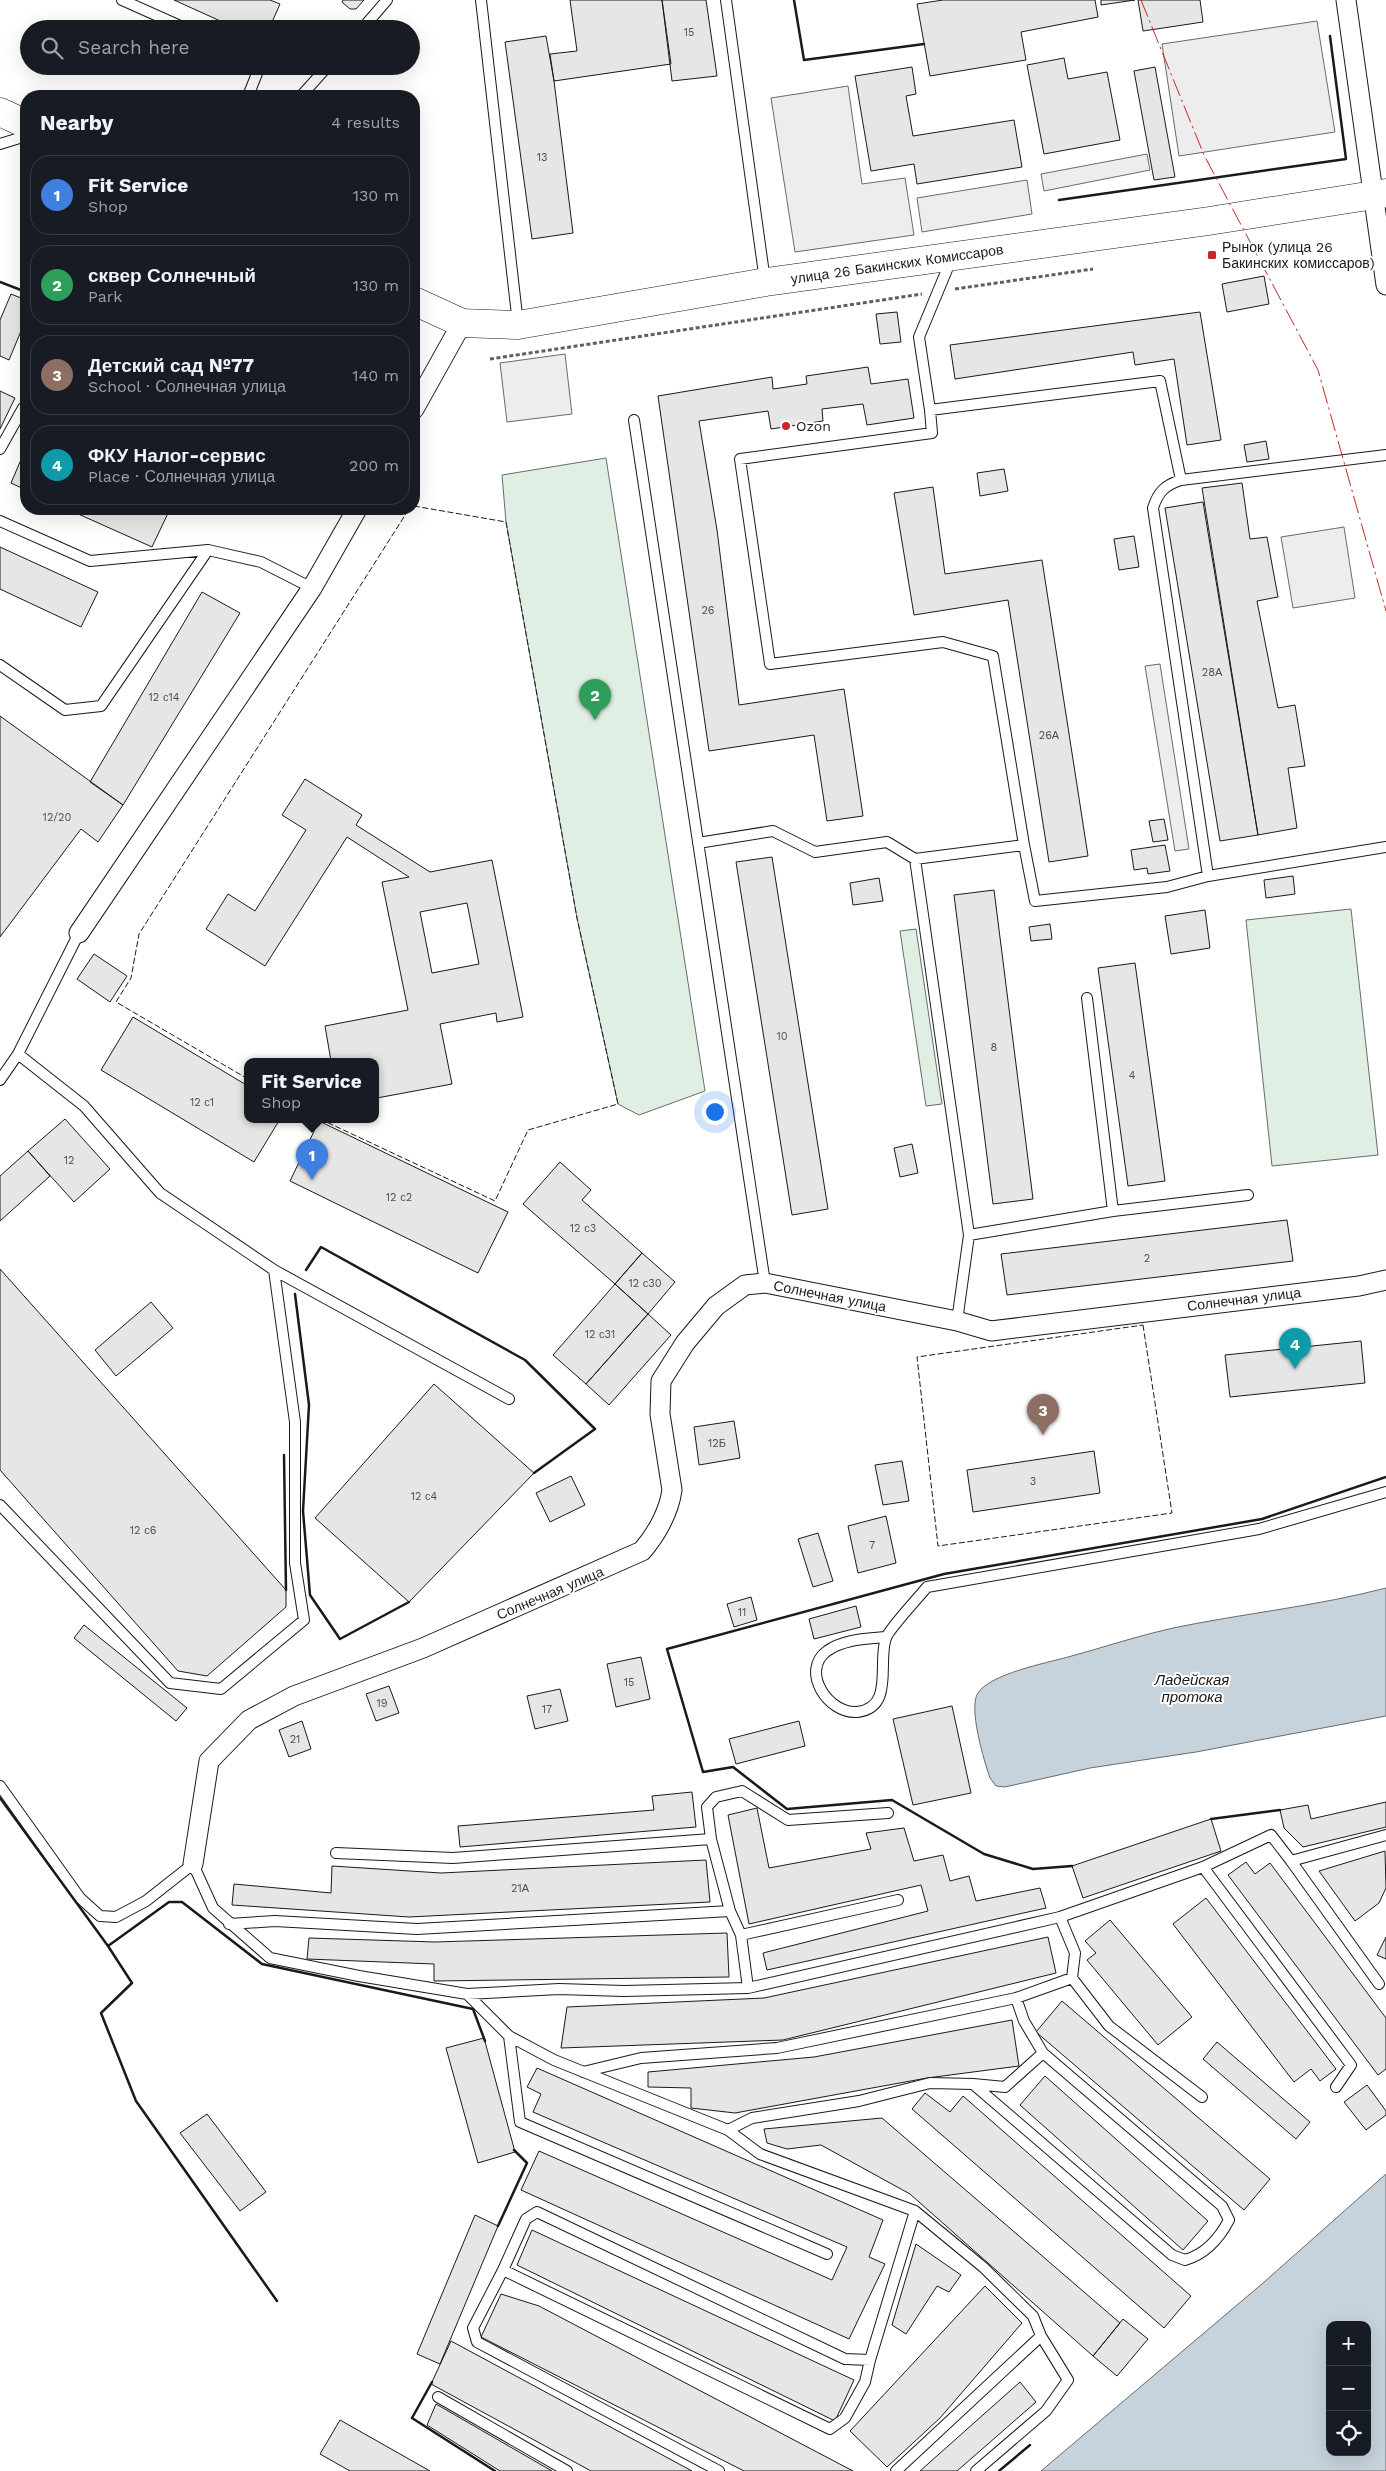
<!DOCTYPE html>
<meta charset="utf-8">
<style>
:root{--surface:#171b24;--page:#20242c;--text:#f1f3f6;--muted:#9ea1a6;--line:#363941;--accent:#b45309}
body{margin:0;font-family:"Work Sans",sans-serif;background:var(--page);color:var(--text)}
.controls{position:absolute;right:15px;bottom:15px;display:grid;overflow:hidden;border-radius:10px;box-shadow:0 5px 20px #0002}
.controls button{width:45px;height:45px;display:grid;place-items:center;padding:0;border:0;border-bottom:1px solid var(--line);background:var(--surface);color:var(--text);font:25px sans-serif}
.you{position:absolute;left:714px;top:1111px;width:18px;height:18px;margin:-12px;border:4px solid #fff;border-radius:50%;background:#1a73e8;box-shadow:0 0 0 8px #1a73e833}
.badge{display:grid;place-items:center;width:32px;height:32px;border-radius:50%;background:var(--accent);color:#fff;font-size:16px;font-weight:700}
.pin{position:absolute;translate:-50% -41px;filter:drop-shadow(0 1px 2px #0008)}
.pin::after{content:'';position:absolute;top:26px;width:18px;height:15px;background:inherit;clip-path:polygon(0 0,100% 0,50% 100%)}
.popup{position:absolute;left:244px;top:1058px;width:135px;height:65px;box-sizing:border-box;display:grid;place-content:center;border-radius:10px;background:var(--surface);filter:drop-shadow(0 1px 4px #0005);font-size:16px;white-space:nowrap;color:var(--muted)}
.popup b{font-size:19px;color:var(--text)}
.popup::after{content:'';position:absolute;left:50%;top:100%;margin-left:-10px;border:10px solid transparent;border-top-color:var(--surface)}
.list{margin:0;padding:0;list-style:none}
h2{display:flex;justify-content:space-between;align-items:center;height:65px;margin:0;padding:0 20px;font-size:21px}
h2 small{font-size:16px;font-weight:400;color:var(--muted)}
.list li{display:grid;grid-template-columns:32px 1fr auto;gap:15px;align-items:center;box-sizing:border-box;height:80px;margin:0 10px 10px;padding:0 10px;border:1px solid var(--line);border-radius:20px}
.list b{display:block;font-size:19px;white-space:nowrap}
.list p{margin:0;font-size:16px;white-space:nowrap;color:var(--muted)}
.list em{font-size:16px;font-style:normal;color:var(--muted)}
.icon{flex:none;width:28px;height:28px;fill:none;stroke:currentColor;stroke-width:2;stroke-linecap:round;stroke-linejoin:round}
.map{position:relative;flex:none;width:1386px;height:2471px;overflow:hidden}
.search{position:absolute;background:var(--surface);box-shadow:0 5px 20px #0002;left:20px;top:20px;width:400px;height:55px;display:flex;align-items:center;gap:12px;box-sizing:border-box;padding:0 18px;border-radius:28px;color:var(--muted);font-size:19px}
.panel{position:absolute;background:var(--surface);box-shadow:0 5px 20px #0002;left:20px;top:90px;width:400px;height:425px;border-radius:20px}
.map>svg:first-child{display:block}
.green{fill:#e0efe3;stroke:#6a6a6a}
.parking{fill:#ededed;stroke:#6a6a6a}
.water{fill:#c6d2dc;stroke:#6a6a6a;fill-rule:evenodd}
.building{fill:#e6e6e6;stroke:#1a1a1a;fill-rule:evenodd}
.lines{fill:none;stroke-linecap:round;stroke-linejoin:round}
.service-casing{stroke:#1a1a1a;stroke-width:12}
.minor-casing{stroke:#1a1a1a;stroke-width:21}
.primary-casing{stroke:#1a1a1a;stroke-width:29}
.path{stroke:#5f5f5f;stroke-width:3;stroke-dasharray:4 2.5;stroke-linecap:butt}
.service{stroke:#fff;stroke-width:10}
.minor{stroke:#fff;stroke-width:19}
.primary{stroke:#fff;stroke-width:28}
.fence{stroke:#1a1a1a;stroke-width:1;stroke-dasharray:6 2.5;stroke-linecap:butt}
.wall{stroke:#1a1a1a;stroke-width:2.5}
.power{stroke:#c62828;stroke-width:1;stroke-dasharray:18 4 2.5 4;stroke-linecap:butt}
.poi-dot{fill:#c62828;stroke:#fff;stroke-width:2}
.labels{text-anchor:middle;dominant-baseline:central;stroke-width:4;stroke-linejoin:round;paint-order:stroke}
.number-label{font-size:11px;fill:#4d4d4d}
.poi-label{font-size:14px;fill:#1a1a1a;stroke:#fff;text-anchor:start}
.street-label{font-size:14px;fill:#1a1a1a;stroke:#fff}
.water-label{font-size:15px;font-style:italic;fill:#1a1a1a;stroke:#fff}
</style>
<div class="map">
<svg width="1386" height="2471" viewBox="0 0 1386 2471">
<rect width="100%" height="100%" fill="#fff"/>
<!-- green -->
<path class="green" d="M606,458L705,1091L639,1115L618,1104L577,918L506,522L502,475Z
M1351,909L1378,1155L1272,1166L1246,920Z
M916,929L942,1104L926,1106L900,931Z"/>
<!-- parking -->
<path class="parking" d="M1317,21L1335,132L1179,156L1162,44Z
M848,86L862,184L905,178L914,235L795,252L771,98Z
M1147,154L1150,170L1044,191L1041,174Z
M1027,180L1032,214L922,232L917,198Z
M565,354L572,414L507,422L500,363Z
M1344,527L1355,598L1293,608L1281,537Z
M1160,664L1189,849L1175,851L1145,666Z"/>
<!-- water -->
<path class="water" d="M1386,1588V1716L1196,1752L1090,1768L1005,1787L996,1786L990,1778C984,1761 968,1707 978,1693C990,1674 1046,1663 1068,1657C1105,1647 1140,1635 1178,1627C1247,1613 1317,1606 1386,1588Z
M1386,2174V2471H1041L1263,2283ZM1330,2325H1367V2452H1330Z"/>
<!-- building -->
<path class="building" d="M174,0H270L280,4L269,29H238Z
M343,0H364L356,9H350L342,2Z
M570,0H662L671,64L554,81L550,54L577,51Z
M662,0H706L717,76L672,81Z
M943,0H1095L1098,17L1021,32L1026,60L930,76L917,4Z
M1101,0H1135L1101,5Z
M1138,0H1200L1203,22L1143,31Z
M546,36L554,81L573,233L532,239L505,42Z
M1064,58L1068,79L1107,72L1120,140L1044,154L1027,65Z
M912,67L916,94L906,96L913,136L1014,120L1022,167L917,184L914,164L871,171L855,76Z
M1155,67L1175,177L1154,180L1134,71Z
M1264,276L1269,304L1227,312L1222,284Z
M11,294L26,300V319L9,360L0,356V320Z
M897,312L901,342L880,344L876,314Z
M1200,312L1221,440L1187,445L1174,359L1135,365L1133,352L955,379L950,345Z
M868,367L871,384L908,379L914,418L867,425L863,404L822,409L823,421L771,429L768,411L699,421L717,530L739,705L844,689L863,816L827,821L814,735L709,751L658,396L772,377L773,389L807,384L806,376Z
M0,391L15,398L0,429Z
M1266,441L1269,459L1247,462L1244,445Z
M26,448V490L11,483Z
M1004,469L1008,491L980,496L977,473Z
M1242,483L1250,539L1267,537L1278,597L1257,601L1278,708L1295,705L1305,766L1288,768L1297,828L1258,835L1202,488Z
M933,487L945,574L1042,560L1088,856L1049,862L1008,600L914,615L894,493Z
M1203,502L1258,835L1220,841L1165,508Z
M67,509H170L152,547Z
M1134,536L1139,567L1119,570L1114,539Z
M0,547L98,592L81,627L0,589Z
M202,592L240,613L123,805L90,782Z
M0,716L123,805L98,842L81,829L0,937Z
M305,779L362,815L356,825L430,872L492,860L523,1017L497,1022L496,1013L440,1024L452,1084L377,1098L376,1061H331L325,1026L408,1010L382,882L409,877L347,837L265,966L206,929L228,894L255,911L306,830L282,815ZM467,903L479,964L432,973L420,912Z
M1164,819L1168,840L1153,842L1149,821Z
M1165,845L1170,871L1148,874L1147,868L1134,870L1131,850Z
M772,857L828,1209L792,1215L736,862Z
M1293,876L1295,894L1266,898L1264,880Z
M879,878L883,901L853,905L850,883Z
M994,890L1033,1199L993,1204L954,895Z
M1205,910L1210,948L1171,954L1165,916Z
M1050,924L1052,939L1031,941L1029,927Z
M94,954L127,976L110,1002L77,979Z
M1135,963L1165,1181L1128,1186L1098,968Z
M133,1017L248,1086V1119H280L254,1162L101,1070Z
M65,1119L110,1169L74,1202L28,1151Z
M319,1121L508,1212L478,1273L290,1181Z
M912,1144L918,1173L900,1177L894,1148Z
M28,1151L50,1176L0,1221V1176Z
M560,1162L591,1190L582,1200L642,1253L615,1284L523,1204Z
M1287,1220L1293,1261L1007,1295L1001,1254Z
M642,1253L675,1282L648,1314L615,1284Z
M0,1269L286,1590V1607L207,1676L178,1671L0,1470Z
M615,1284L648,1314L586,1384L553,1355Z
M151,1302L173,1328L116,1376L95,1350Z
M648,1314L671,1335L609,1405L586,1384Z
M1361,1341L1365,1383L1230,1397L1225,1355Z
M434,1384L534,1473L409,1602L315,1518Z
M734,1421L740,1458L699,1465L694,1427Z
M1094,1451L1100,1493L973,1512L967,1470Z
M902,1461L909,1501L883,1505L875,1465Z
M571,1476L585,1505L550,1522L536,1493Z
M886,1516L896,1563L858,1573L848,1526Z
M818,1533L833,1581L813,1587L798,1539Z
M751,1597L757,1620L734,1627L727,1604Z
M856,1606L861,1627L814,1639L809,1619Z
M84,1625L187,1708L176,1721L74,1638Z
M641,1657L650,1699L616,1707L607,1664Z
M389,1686L399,1713L376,1721L366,1694Z
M560,1689L568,1721L535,1729L527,1696Z
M952,1706L971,1793L913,1805L893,1719Z
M302,1721L311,1749L289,1757L279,1730Z
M799,1721L805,1746L736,1764L729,1739Z
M692,1792L696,1827L460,1847L458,1826L654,1810L652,1796Z
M1386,1802V1827L1303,1847L1284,1828L1280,1810L1308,1805L1311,1819Z
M757,1808L769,1868L871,1849L866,1833L904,1828L914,1861L943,1855L950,1881L969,1876L976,1901L1040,1888L1046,1908L767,1970L763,1953L928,1911L921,1885L749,1924L728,1815Z
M1211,1819L1221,1851L1083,1898L1072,1866Z
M1385,1851L1386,1888L1379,1903L1355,1921L1319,1871Z
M706,1860L710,1902L409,1917L232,1905L234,1884L331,1893L332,1866L441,1873Z
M1246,1862L1255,1874L1270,1863L1386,2018V2069L1378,2075L1228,1875Z
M1206,1898L1336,2069L1320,2081L1311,2069L1294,2082L1173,1924Z
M1110,1920L1192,2017L1158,2045L1087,1960L1096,1953L1085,1941Z
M727,1933L729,1977L434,1981V1964L307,1959L309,1938L435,1942Z
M1048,1937L1056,1973L783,2040L561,2048L567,2007L764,1998Z
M1386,1937V1959L1377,1955Z
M1062,2001L1270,2179L1244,2210L1036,2032Z
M1012,2020L1019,2066L927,2078L735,2113L691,2108V2088L648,2087V2072L814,2057Z
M484,2038L515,2152L478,2163L446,2048Z
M1217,2042L1310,2122L1296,2139L1203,2059Z
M537,2068L883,2220L869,2257L885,2264L849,2339L521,2190L539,2151L832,2280L847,2247L533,2112L541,2094L527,2087Z
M1045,2076L1208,2221L1183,2250L1020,2105Z
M1367,2085L1386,2111V2115L1366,2130L1344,2102Z
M925,2093L950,2112L963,2096L1191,2296L1164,2328L912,2109Z
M207,2114L266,2192L240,2211L180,2133Z
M882,2118L1120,2323L1093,2356L910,2194L821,2145L787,2149L767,2143L764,2129Z
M475,2215L498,2226L440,2364L417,2354Z
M532,2230L854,2380L835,2421L517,2265Z
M916,2244L961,2275L949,2292L937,2286L906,2334L892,2325Z
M985,2286L1022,2323L940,2418L887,2467L850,2431Z
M501,2294L539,2306L853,2471H744L481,2337Z
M1123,2319L1148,2339L1117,2376L1093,2356Z
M451,2341L692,2471H591L431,2384Z
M1020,2382L1036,2402L957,2471H920Z
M436,2404L552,2471H500L427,2425Z
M340,2420L430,2471H350L320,2454Z"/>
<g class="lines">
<defs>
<path id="service" d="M122,0L187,29
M481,0L518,324
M726,0L765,281
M362,29L387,0
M248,96L260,66
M301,96L328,66
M0,144L26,136
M930,410L919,337L951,260
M634,420L765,1283
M0,449L23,408L26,410
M0,521L90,561L208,550
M0,665L65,710L101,706L208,550L261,562L312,588
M698,843L773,831L815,852L887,842L915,859L1024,845L1035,901L1167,887L1208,876L1386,847
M1024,845L993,656L943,642L770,664L740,459L932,433L930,410L1160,381L1181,480
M915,859L969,1235L957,1321
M1208,876L1153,508C1158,492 1165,485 1181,480L1386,455
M18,1054L84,1106L160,1193L274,1270L509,1399
M0,1080L18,1054L79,933
M1113,1211L1248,1195
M969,1235L1113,1211L1087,998
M0,1505L170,1683L221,1689L304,1620L295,1563V1422L274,1270
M886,1637C866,1639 844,1639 827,1651C800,1671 828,1714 857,1712C895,1708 877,1662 886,1638C889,1629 919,1597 927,1587L1259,1529L1386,1492
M0,1786L80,1898L100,1916L116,1917L146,1901L193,1864L213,1908L270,1958L359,1976L467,1994L559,1989L624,1991L748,1988L1060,1917L1203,1867L1271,1835L1291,1861L1386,1835
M336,1853L453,1858L711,1839
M1291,1861L1379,1984
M1203,1867L1351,2065L1336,2087
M1060,1917L1075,1953L1072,1978
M229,1924L275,1921L417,1929L730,1911
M741,1935L898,1900
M748,1988L741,1935L730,1911L711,1839L707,1807L716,1797L742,1791L788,1820L888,1813
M467,1994L509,2036L554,2060L728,2130L760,2154L915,2211L983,2267L1033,2316L1041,2336L1068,2380L1046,2411L976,2471
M1016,1998L1024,2021L1043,2053
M509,2036L520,2122L827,2254
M583,2072L641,2058L777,2048L1016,1998L1072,1978L1109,2026L1202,2097
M728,2130L752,2118L859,2101L930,2083L973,2084L1172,2255L1185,2260C1206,2254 1219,2239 1229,2220L1222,2206L1043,2053L1005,2087L973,2084
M503,2270L830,2429L845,2418L865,2382L870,2360L845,2359L537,2212L526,2219L503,2270L473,2328L477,2342L719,2471
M870,2360L915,2211
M438,2397L567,2471
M896,2471L1041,2336"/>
<path id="minor" d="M1346,0L1386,285
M414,409L462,323
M79,933L312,588L357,509
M193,1864L209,1761L249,1720L294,1696L423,1648L642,1551C656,1535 669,1512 672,1490L660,1414L661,1381L685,1343L716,1306L745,1285L765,1283L957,1321L991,1331L1359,1286L1386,1280"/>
<path id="primary" d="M0,112L26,124
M414,301L462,323L518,325L766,282L1209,221L1386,193"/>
</defs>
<!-- service casing -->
<use href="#service" class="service-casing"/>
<!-- minor casing -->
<use href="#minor" class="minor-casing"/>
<!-- primary casing -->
<use href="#primary" class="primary-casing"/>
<!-- path -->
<path class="path" d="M955,289L1093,269
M490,359L922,294"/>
<!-- service -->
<use href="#service" class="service"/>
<!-- minor -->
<use href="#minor" class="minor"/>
<!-- primary -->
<use href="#primary" class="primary"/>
<!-- fence -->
<path class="fence" d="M248,1079L116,1002L131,978L139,934L409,509
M320,1119L495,1201L528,1130L618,1104L577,918L506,522L414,506
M1143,1325L1172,1513L938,1546L917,1357Z"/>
<!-- wall -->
<path class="wall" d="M794,0L804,60L924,44
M1059,200L1346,159L1330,36
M0,282L26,292
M306,1270L321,1247L525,1360L595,1429L534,1473
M295,1294L309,1405L303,1511L310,1595L340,1639L409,1602
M284,1455L286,1590
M0,1798L108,1946L132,1983L101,2013L136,2101L277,2301
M1211,1819L1280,1810
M1072,1866L1033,1869L984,1854L892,1800L787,1809L733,1767L703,1772L667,1649L944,1574L1262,1519L1386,1477
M108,1946L169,1902H182L262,1964L473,2009L485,2041
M498,2226L527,2163L514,2150
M432,2382L412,2418L495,2471
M999,2471L1030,2445"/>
<!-- power -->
<path class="power" d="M1141,0L1204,155L1318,370L1386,611"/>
</g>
<!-- markers -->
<g class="poi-dot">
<rect x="1207" y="250" width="10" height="10" rx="2.5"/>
<circle cx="786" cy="426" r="5"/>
</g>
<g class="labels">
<!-- number labels -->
<g class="number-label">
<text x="689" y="32">15</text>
<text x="542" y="157">13</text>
<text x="708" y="610">26</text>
<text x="1212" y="672">28А</text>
<text x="164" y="697">12 с14</text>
<text x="1049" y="735">26А</text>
<text x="57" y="817">12/20</text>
<text x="782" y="1036">10</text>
<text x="994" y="1047">8</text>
<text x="1132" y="1075">4</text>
<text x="202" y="1102">12 с1</text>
<text x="69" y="1160">12</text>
<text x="399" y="1197">12 с2</text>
<text x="583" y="1228">12 с3</text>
<text x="1147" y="1258">2</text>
<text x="645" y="1283">12 с30</text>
<text x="600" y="1334">12 с31</text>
<text x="717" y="1443">12Б</text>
<text x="1033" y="1481">3</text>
<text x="424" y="1496">12 с4</text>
<text x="143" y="1530">12 с6</text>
<text x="872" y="1545">7</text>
<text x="742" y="1612">11</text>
<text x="629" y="1682">15</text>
<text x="382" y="1703">19</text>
<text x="547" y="1709">17</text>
<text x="295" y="1739">21</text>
<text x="520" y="1888">21А</text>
</g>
<!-- poi labels -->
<g class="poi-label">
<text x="1222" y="247">Рынок (улица 26<tspan x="1222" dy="16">Бакинских комиссаров)</tspan></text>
<text x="796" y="426">Ozon</text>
</g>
<!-- street labels -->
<g class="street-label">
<text transform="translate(897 264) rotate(-8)">улица 26 Бакинских Комиссаров</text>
<text transform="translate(830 1296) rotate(11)">Солнечная улица</text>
<text transform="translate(1244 1299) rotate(-7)">Солнечная улица</text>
<text transform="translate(550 1593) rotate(-23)">Солнечная улица</text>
</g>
<!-- water labels -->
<g class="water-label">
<text x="1192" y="1680">Ладейская<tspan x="1192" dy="17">протока</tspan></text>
</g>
</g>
</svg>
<div class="controls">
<button>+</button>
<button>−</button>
<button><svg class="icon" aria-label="locate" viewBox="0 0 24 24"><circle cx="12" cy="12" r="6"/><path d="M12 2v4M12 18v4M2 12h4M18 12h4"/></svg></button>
</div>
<div class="you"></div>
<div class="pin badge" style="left:312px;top:1180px;background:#3f7fe0">1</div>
<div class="popup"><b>Fit Service</b>Shop</div>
<div class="pin badge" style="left:595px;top:720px;background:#2e9e5b">2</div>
<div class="pin badge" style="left:1043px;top:1435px;background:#8d6e63">3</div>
<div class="pin badge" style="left:1295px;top:1369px;background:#0f9aa8">4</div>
<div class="search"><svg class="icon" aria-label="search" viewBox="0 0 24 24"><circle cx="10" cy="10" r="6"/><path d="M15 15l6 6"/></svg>Search here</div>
<section class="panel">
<h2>Nearby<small>4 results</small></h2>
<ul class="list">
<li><span class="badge" style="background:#3f7fe0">1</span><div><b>Fit Service</b><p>Shop</p></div><em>130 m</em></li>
<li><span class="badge" style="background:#2e9e5b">2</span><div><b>сквер Солнечный</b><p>Park</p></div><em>130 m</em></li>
<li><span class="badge" style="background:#8d6e63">3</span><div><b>Детский сад №77</b><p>School · Солнечная улица</p></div><em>140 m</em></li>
<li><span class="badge" style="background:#0f9aa8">4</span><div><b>ФКУ Налог-сервис</b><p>Place · Солнечная улица</p></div><em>200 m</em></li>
</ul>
</section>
</div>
